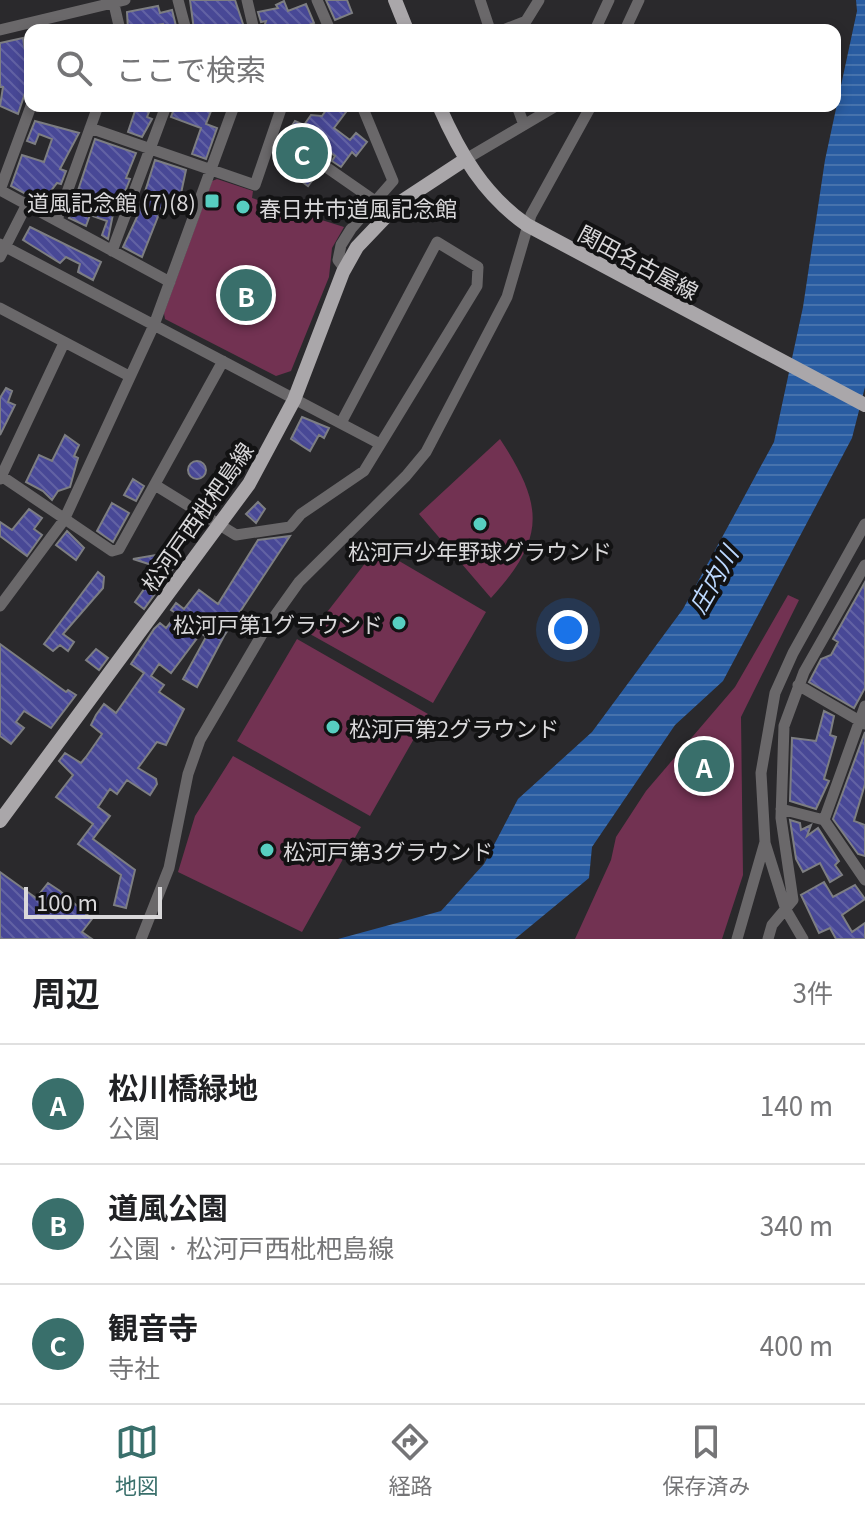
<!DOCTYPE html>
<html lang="ja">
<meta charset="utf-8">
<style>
:root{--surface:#fff;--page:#f6f6f6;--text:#202124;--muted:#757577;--line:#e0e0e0;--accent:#396f6b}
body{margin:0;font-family:Georgia,"Noto Sans JP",serif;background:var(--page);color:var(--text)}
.scale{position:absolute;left:24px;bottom:20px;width:138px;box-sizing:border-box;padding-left:8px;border:4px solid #d9d8da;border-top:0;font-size:22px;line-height:28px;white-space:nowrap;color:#d9d8da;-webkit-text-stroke:6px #121213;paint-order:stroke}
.you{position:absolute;left:568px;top:630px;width:28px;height:28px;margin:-20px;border:6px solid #fff;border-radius:50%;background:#1a73e8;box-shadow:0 0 0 12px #1a73e833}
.badge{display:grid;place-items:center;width:52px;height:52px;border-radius:50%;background:var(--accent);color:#fff;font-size:26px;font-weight:700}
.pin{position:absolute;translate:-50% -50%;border:4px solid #fff;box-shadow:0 2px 8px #0006}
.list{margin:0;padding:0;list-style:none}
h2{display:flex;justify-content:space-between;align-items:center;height:104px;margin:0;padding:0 32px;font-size:34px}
h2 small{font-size:26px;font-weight:400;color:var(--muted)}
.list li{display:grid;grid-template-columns:52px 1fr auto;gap:24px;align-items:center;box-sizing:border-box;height:120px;padding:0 32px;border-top:2px solid var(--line)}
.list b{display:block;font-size:30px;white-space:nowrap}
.list p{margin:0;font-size:26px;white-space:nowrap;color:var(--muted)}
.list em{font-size:26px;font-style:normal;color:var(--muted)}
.icon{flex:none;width:44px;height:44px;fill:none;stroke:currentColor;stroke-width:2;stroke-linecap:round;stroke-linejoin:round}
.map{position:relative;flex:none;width:865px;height:939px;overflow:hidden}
.search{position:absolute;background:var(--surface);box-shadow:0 4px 12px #0003;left:24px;right:24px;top:24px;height:88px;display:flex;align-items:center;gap:20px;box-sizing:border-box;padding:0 28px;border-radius:16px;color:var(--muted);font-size:30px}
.sheet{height:464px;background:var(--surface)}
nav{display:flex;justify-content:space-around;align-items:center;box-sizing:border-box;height:112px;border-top:2px solid var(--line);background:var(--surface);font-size:22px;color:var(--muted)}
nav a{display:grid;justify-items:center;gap:4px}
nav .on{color:var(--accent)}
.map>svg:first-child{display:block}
.park{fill:#723252}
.water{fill:url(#water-rules)}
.building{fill:url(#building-back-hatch);stroke:#7d7e82;stroke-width:2}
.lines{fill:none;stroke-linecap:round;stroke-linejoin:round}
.minor{stroke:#6a686a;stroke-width:11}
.major{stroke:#aaa7aa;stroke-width:14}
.poi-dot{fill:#57cec1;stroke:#121213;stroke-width:3}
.labels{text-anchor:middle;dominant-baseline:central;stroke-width:8;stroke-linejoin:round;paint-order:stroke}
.poi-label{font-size:22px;fill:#d9d8da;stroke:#121213;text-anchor:start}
.street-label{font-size:22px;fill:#d9d8da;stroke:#121213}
.water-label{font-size:24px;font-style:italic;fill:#bcd8fe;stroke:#121213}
</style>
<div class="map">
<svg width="865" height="939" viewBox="0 0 865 939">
<defs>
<pattern id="water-rules" width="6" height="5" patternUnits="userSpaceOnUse" patternTransform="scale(2)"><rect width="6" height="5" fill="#295ca1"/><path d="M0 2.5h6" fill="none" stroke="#4773ad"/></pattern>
<pattern id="building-back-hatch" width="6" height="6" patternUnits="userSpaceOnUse" patternTransform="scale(2)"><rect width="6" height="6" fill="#484896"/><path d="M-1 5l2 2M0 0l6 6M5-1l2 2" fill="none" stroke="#6262a4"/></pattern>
</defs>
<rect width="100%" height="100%" fill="#2a292c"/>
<!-- park -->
<path class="park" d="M217,179L253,191L252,198L344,227L332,248L329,277L291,371L276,376L165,319L164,313L212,181Z
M500,439C544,506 546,538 491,598L419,514Z
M377,548L486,612L433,703L310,634Z
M788,595L799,600L741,717L743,875L722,939H575L611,860L616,837L646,791L735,687Z
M297,639L428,714L370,816L237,741Z
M233,756L361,827L302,932L178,872L195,816Z"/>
<!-- water -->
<path class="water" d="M856,0H865V387L852,438L723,681L675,725L592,847L589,878L515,939H338L441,911L484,864L518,799L592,732L683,609L774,442L803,307L825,160L857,11Z"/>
<!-- building -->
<path class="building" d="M190,0H235L244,27L194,30Z
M326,0H347L352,13L335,20Z
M284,1L288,11L306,4L314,23L297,30H263L266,21L261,22L258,12L278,8L276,5Z
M158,6L160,13L172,10L177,30H164L163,24L128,30L127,12Z
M23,38L25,51L30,52V78L18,114L0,106L3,87H0V43Z
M175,106H198L211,111L206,124L217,128L206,159L192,154L201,128L171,117Z
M329,106H337L346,112L334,128L350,140L356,133L367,142L356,156L352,152L341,167L332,161L335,156L321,146L312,153L305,168L314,178L308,186L293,175L297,162L281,150L276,151L295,121L304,125L311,115L322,116Z
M136,108L149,112L147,117L152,119L142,137L128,132Z
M35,121L79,133L60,169L66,171L61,184L57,183L44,200H37L11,186L22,155L44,162L52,139L39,134L35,144L27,141Z
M95,139L136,153L126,178L130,179L126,189L114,209L108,239L102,235L107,221L90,215L86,226L69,218Z
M155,160L186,170L180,198L172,208L163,204L142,257L123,247L137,217Z
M30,227L101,262L93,280L78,272L80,264L66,257L60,263L23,240Z
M6,388L12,391L8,402L15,405L0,435V398Z
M302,417L329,428L324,438L319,435L310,451L291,439Z
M65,435L79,445L74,456L78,458L70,487L58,491L52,500L43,491L26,482L39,455L52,461Z
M188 470a9 9 0 1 1 18 0a9 9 0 1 1-18 0Z
M133,479L144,486L136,501L124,495Z
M258,502L265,509L256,523L246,514Z
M112,503L129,513L113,542L97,531Z
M29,509L42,518L34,529L42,535L27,556L0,536V522L12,530Z
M67,531L84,548L76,560L56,545Z
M290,536L224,636L197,687L183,679L206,637L201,633L171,673L159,664L151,676L164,685L159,692L184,709L166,745L157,742L138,768L156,779L157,784L150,795L127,780L117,794L110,789L98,807L110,816L93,839L135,870L126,908L114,905L121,875L78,844L93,824L56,797L73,775L59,761L65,753L81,763L86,757L102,734L91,725L96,715L104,704L116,713L144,673L131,664L154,629L160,623L166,628L177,614L171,610L176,603L184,609L199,590L218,604L258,540Z
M156,555L179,562L171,571L133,559Z
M98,572L104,577L103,588L63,634L74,642L68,651L60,645L53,651L44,644Z
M154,575L163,583L144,609L135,602Z
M865,582V688L854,708L809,682L821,659L831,655L838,642L833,639Z
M0,644L66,692L68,690L76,695L51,728L24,711L16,722L24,728L11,744L0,736Z
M96,649L108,658L99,670L86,660Z
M824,711L834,716L830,735L836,737L824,779L829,781L816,809L790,801L792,738L816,741Z
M865,732V784L854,821L865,825V856L858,854L833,819Z
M790,820L800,823L801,830L811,825L807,836L818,828L839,861L835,865L842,875L830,882L820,863L803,872L796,859Z
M0,872L36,898L48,883L60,891L92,919L82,932L92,939H0Z
M824,882L833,897L855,885L865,899L842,915L852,932L865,923V939H836L830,928L819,933L801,895Z"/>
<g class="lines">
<!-- minor -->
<path class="minor" d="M113,0L120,30
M178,0L186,30
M247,0L254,30
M317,0L330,30
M480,0L490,30
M0,30L125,0
M503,30L526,21L539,0
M595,30L609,0
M625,30L639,0
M31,106L0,190L170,282
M517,106L524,125
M90,128L255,185L282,106
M466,159L556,106
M316,160L375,201
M57,220L98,106
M0,244L380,444
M112,251L166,106
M0,257L27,204
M345,269L338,260L341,245L351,229L393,181L362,106
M0,308L129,376
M0,475L112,551L119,549L223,361
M0,479L64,343
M155,485L236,535L290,527L301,514L364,471L477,286L478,267L437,242L341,423
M0,606L64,520L154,325L234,106
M798,685L865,724
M865,706L824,820L865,880
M781,809L824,820
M765,843L786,910L803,939
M141,939L169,868L188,774L200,740L264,631L299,582L406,476L426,452L507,297L531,215L591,106
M737,939L765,842L761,773L775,693L793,653L865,524
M768,939L772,925L793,900L781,818L784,726L804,672L865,565"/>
<!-- major -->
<path class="major" d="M395,0L407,30
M439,106C460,154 484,195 527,225L865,405
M0,821L249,484L294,400L343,272L357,247L399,203L466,159"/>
</g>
<!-- markers -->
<g class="poi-dot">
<rect x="204" y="193" width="16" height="16" rx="4"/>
<circle cx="243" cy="207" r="8"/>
<circle cx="480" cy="524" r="8"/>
<circle cx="399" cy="623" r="8"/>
<circle cx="333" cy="727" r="8"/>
<circle cx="267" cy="850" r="8"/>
</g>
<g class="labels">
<!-- poi labels -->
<g class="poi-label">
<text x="196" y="201" text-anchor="end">道風記念館 (7)(8)</text>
<text x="259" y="207">春日井市道風記念館</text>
<text x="480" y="550" text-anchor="middle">松河戸少年野球グラウンド</text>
<text x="383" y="623" text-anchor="end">松河戸第1グラウンド</text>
<text x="349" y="727">松河戸第2グラウンド</text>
<text x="283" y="850">松河戸第3グラウンド</text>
</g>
<!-- street labels -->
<g class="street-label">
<text transform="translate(639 261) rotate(28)">関田名古屋線</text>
<text transform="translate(196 516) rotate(-55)">松河戸西枇杷島線</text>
</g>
<!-- water labels -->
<g class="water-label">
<text transform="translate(712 579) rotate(-60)">庄内川</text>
</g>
</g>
</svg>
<div class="scale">100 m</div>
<div class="you"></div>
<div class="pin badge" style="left:704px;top:766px">A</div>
<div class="pin badge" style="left:246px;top:295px">B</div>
<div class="pin badge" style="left:302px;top:153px">C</div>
<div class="search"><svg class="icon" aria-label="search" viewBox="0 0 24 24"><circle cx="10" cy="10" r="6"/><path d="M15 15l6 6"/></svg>ここで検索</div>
</div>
<section class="sheet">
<h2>周辺<small>3件</small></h2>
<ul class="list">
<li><span class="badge">A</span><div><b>松川橋緑地</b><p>公園</p></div><em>140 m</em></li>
<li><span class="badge">B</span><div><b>道風公園</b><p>公園 · 松河戸西枇杷島線</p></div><em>340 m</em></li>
<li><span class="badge">C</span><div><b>観音寺</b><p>寺社</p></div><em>400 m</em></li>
</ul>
</section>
<nav>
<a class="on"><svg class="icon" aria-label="map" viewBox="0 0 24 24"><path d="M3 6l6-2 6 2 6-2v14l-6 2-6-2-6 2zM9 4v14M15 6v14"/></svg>地図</a>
<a><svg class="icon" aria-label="directions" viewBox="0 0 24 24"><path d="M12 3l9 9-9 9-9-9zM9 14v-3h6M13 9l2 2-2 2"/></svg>経路</a>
<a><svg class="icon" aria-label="saved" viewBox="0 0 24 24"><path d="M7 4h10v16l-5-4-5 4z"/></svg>保存済み</a>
</nav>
